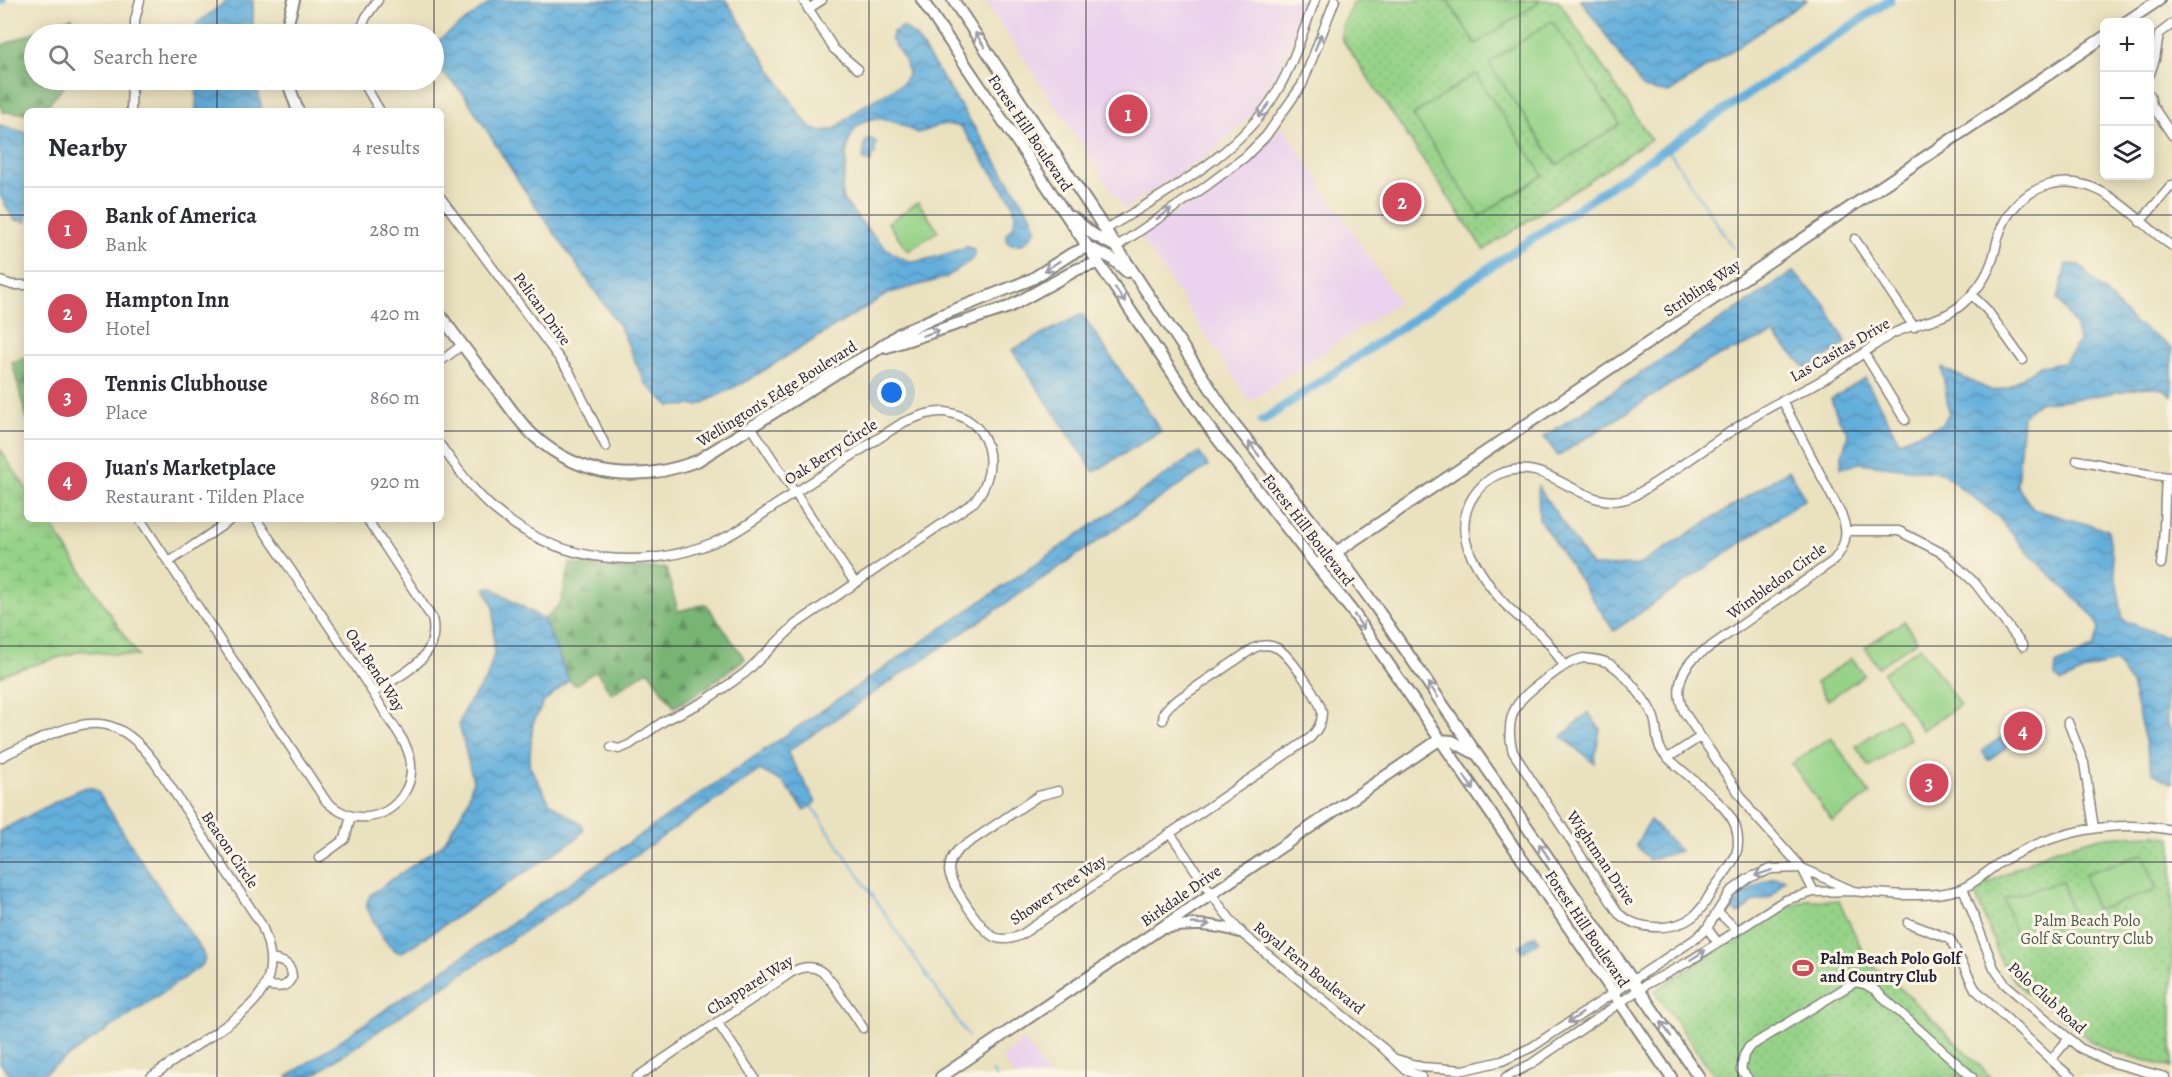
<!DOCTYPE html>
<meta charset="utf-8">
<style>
:root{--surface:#fff;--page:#f2f2f3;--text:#2b2b33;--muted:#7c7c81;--line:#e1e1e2;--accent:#d1495b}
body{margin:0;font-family:Alegreya,serif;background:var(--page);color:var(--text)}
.controls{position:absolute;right:18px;top:18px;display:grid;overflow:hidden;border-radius:9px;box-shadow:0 3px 15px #0003}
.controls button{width:54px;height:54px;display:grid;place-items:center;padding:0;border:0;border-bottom:2px solid var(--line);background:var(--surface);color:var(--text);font:30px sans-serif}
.you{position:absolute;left:892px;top:393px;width:21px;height:21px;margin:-15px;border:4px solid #fff;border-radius:50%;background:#1a73e8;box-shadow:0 0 0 9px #1a73e833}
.badge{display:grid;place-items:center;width:39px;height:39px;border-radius:50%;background:var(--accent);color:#fff;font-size:20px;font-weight:700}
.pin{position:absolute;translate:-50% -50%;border:3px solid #fff;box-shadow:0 2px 6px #0006}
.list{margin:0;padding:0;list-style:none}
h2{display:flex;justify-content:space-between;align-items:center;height:78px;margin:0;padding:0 24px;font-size:26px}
h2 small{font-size:20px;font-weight:400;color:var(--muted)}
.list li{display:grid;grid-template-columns:39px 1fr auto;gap:18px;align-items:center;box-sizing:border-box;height:84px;padding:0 24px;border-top:2px solid var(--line)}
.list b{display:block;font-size:22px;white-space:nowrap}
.list p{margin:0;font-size:20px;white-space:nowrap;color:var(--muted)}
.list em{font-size:20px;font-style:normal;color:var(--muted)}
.icon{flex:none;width:33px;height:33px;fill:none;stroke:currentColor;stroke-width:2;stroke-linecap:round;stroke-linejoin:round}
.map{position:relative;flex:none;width:2172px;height:1077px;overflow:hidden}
.search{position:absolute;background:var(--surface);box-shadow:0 3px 15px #0003;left:24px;top:24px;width:420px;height:66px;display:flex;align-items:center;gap:15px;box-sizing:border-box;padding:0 21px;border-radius:33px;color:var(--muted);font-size:22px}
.panel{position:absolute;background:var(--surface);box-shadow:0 3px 15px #0003;left:24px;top:108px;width:420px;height:414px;border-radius:9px}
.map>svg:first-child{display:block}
.built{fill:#ead1ed}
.grass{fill:url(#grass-dots);stroke:#5c7a62;stroke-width:1.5}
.forest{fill:url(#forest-firs);stroke:#4d6c58;stroke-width:1.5}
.wetland{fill:url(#wetland-marsh);stroke:#5c7a62;stroke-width:1.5}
.pitch{fill:#96d388;stroke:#5c7a62;stroke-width:1.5}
.water{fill:url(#water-waves);stroke:#42688c;stroke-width:1.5}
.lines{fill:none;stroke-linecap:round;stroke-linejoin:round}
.stream{stroke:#63afdc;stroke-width:2}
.canal{stroke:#63afdc;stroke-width:9}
.street-casing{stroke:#86827c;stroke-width:11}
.secondary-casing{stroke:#86827c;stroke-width:14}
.street{stroke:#fff;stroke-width:8}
.secondary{stroke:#fff;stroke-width:10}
.oneway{stroke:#9c9ca7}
.grid{fill:none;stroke:#22223b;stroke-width:1.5;stroke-opacity:0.55}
.labels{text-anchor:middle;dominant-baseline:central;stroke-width:6;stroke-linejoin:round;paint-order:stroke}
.street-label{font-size:16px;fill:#22223b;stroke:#fcf5e5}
.park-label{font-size:16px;fill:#455752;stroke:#fcf5e5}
.poi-label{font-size:16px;font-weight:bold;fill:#22223b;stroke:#fcf5e5;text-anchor:start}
</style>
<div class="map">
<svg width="2172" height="1077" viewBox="0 0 2172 1077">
<defs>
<pattern id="grass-dots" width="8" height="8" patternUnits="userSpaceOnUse" patternTransform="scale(1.5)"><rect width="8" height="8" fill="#96d388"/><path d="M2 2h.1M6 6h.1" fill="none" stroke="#81b576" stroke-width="1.8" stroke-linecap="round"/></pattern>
<pattern id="forest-firs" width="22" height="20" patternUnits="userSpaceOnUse" patternTransform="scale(1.5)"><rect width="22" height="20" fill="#78b574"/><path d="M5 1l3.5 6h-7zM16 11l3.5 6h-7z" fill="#629360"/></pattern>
<pattern id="wetland-marsh" width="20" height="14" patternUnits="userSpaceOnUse" patternTransform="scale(1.5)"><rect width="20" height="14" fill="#96d388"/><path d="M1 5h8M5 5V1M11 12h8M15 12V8" fill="none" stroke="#81b576"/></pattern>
<pattern id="water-waves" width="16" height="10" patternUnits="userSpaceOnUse" patternTransform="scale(1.5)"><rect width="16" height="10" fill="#63afdc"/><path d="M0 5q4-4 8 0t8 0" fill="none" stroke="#518eb4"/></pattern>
</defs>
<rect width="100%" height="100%" fill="#fcf5e5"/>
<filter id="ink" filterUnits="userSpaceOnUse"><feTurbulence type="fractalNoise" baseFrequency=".0167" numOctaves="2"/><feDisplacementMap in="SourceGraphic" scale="12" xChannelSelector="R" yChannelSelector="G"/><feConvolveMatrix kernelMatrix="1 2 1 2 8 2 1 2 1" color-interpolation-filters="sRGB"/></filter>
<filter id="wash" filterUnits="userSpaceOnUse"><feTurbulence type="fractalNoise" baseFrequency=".008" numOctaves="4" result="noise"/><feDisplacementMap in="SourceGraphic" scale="24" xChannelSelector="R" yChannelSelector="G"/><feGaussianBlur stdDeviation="1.35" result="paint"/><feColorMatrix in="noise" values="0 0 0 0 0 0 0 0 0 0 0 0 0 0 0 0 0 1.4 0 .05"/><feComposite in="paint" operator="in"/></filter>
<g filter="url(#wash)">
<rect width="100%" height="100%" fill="#eae1be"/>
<!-- built -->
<path class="built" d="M985,0H1305L1281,68L1248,118L1214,151L1124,209Z
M1283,126L1399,302L1250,401L1140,236L1211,189L1256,156Z
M1024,1039L1048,1077H1015L1002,1058Z"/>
<!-- grass -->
<path class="grass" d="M1355,0H1558L1651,139L1484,250L1342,39V26Z
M2155,835L2172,838V1068L2109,1050L2091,1041L2018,985L2001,961L1974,890L2050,851L2101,837Z
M1806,900L1839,901L1868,962L1896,984L1991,1077H1715L1655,991L1771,915Z"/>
<!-- forest -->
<path class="forest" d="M72,17L73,34H34V80H70L42,111H27V113L2,112L0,102V46Z
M27,357V420L12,362Z
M570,563L608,569L666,568L678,611L706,604L745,659L697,694L674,707L648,670L612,694L596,671L575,685L569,680L544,620L561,603Z"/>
<!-- wetland -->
<path class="wetland" d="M0,449L27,490V519H47L138,656L81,651L9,672L0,677Z"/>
<!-- pitch -->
<path class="pitch" d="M1447,0H1537L1538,3L1476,44Z
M1552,21L1620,124L1557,165L1489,63Z
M1475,74L1543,175L1480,216L1413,115Z
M918,202L938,231L908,251L888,223Z
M1904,621L1917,641L1878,667L1865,647Z
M1920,647L1960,705L1922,730L1883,673Z
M1852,658L1864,675L1828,700L1816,683Z
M1897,718L1910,739L1869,767L1856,746Z
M1831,737L1870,794L1832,821L1792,764Z
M2144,854L2157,890L2096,910L2084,874Z
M2062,881L2074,920L2017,938L2004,899Z"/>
<!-- water -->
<path class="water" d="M228,0H253V34H197L196,24Z
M494,0H726L801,116L812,129L822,131L835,129L861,107L902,84L908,75L906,62L891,39L893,32L903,27L916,37L1031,215L1036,228C1030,241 1021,249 1007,242L1006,234L1014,226L1015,212L1012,202L961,127C937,120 937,129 917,133C889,116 856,106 847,149C845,155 847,162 846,168C844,180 840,189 843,200C860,219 890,264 917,261C934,259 951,252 967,247L974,249L975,256L970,261L945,278L889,293L750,379L699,405L670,406L645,383L620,327L521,185L464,94L442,72L434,59L435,43Z
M1581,0H1807L1669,93L1643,88Z
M197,80H256L262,111H196Z
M0,125L27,133V222L14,220L0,195Z
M867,139H872L877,144L874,150L876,153L872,156L871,162L863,160L865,142Z
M2066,264L2079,265L2131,320L2172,348V396L2163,389L2146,387L2083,398L2038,403L2023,416L2017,486L2033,509L2108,530L2123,620L2164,636L2172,634V675L2166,680L2167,726L2172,731V784L2153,773L2131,684L2116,662L2091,668L2062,682L2055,676L2056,665L2094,647L2099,629L2092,615L2030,555L1997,516L1942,473L1859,463L1841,468C1840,456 1846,445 1848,433L1838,418L1831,399L1865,378L1899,441L1942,424L1949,413L1942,368L1993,391L2007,388L2039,366L2064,363L2079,342L2076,327L2058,299Z
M1793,272L1825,304L1846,343L1807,369L1773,334L1709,360L1558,456L1544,437Z
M1082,314L1161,431L1094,472L1012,350Z
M1199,452L1208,466L787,752L816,802L805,810L782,782L760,770L311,1077H287Z
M1789,470L1805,499L1614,631L1539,519L1538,486L1591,566L1639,565Z
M491,587L544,620L569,680L544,702L533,723L529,765L550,803L581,824L584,830L576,839L401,953C384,948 374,921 366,906L370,895L443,844L466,806L473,781L459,724L465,708L487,678L494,654V608L485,588Z
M1588,712L1600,729L1594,763L1562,737Z
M2001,737L2008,746L1988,760L1982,751Z
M87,787L93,788L98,792L146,868L201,949L205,958L203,964L197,969L38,1077H11L0,1063V831L78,790Z
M1650,820L1680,851L1649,860L1636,845Z
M1773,878L1785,879L1771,897L1753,902L1740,914L1731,910C1742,890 1753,886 1773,878Z
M1535,935L1539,941L1523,952L1519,946Z"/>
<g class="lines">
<!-- stream -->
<path class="stream" d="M1667,148L1733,248
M811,805L968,1036
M992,1071L996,1077"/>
<!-- canal -->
<path class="canal" d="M0,1L2,0
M1262,421L1667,148L1890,0"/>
</g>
</g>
<g filter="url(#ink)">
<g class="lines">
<defs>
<path id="street" d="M803,0L834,49L858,69
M808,9L822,0
M135,34V20L140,0
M359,34L366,17L378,0
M2150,74L2155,59L2159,34L2172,24
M362,80L380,111
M2150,95L2152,105L2172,135
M131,111L132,80
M441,198L570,373L606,447
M2140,222L2172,185
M1105,230C1165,192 1238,156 1276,93C1293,65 1303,31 1315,0
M1855,239L1914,327
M1116,247L1205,187L1245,157L1266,136L1302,85L1335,0
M0,281L12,285H27
M1972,295L1987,310L2023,360
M1864,353L1905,420
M441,361L462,345
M1782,400L1841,514C1849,531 1846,547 1833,561L1694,658C1679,673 1675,693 1684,712L1751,811L1802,868L1814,892
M752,428L855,583
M441,446C457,468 473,491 494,509C560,565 646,573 724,538C744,529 763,513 782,501C823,475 863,448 904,422C917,417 930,411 945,412C992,418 1002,470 974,502L796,624L745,673L728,685L703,702L664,721L629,745L619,749L611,747
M2077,460C2109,465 2140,475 2172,477
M140,519L326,801C338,812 351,819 367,817C396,814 416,786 410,758C406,740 390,722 381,706C342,642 298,581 256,519
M367,519L432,618C442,659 401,674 373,693
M1846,531H1899L1944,554L1975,583L2023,646
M169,562L232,519
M2161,564C2165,535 2164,507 2166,477
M1583,658C1593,659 1601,659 1610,664C1623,671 1649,703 1654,718C1658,730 1655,742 1663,753C1682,773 1726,802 1735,825C1745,854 1729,866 1715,887C1708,896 1705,906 1696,914C1676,932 1639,931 1619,914L1513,752C1502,712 1520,697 1550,676C1561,668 1570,661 1583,658Z
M1564,666C1558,656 1551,645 1543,637C1532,626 1518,618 1508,607C1495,595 1479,571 1471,555C1463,538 1462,519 1470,502C1476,490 1487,479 1499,474C1552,452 1582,517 1632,497C1676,471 1715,440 1758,414C1778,401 1801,393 1822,380C1846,367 1867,349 1890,335C1913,322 1940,323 1961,305C1975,293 1986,279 1992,261C1995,253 1996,244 1999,235C2006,210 2027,190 2052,184C2103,173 2135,221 2172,246
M2068,722L2084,763L2094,828
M0,758C13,750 28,745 42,738C92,716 121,716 155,763L261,924C287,982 256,1005 212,1035C191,1049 171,1063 151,1077
M1668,758L1700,737
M1058,791L1038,796L958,850C952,856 949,863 949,871C951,885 982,931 994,937C1003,941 1012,939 1021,935L1310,738C1317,731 1322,724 1322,713C1321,700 1289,654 1277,648C1269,644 1261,645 1254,648L1171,704L1164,712L1163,720
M1170,833L1220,906L1240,932L1383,1048L1406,1070L1422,1077
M319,858L345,839L351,816
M1963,888L1994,968L2005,984L2080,1048L2110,1062L2165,1077
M1853,891C1887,894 1926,899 1958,890C1973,886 1990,868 2004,860C2055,831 2114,819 2172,830
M1718,912L1736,929
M1908,923L1950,939L1975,989L2051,1060
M1707,928L1718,943
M265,985C277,987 286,990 292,977C292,963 282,961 270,959
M717,1022L754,1077
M2069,1038L2051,1060L2071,1077
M1396,1059L1422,1067L1464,1070L1502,1061L1532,1047L1695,939L1707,928L1730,892L1749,878L1771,869L1802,868L1853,891L1814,892L1785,900L1688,962L1647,984L1531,1064L1506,1077
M637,1077L792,972C818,958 829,977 841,996C849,1006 856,1017 863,1028
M1747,1077L1741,1070L1744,1055L1749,1047L1855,982L1865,984L1875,990L1972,1077"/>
<path id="secondary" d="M922,0L1212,432L1355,615L1671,1077
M953,0L1232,421L1336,552L1375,606L1699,1077
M2126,22L2159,0
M285,34L294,0
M287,80L298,111
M1072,217L1094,235L1113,245
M1088,247L1111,258L1127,272
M441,316C458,340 476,363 494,386C506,402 518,421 534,436C581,478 639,483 697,461L846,367L875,351L899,334L939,316L1032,279L1071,254L1088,247
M887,347L1009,307L1078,269L1098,263
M1317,565L2104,37
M1164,928C1191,923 1213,924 1240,932
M941,1077L1439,740L1452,741L1476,754"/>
</defs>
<!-- street casing -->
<use href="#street" class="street-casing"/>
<!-- secondary casing -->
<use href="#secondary" class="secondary-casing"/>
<!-- street -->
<use href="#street" class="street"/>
<!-- secondary -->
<use href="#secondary" class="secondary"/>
</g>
<!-- one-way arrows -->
<defs><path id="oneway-shaft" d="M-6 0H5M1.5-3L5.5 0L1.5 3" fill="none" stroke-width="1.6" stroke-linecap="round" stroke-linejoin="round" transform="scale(1.5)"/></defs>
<g class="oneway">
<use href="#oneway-shaft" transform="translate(980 40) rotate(-123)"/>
<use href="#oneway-shaft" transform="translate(1318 42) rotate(-69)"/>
<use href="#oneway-shaft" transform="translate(1264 110) rotate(128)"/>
<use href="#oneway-shaft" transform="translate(1164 214) rotate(-34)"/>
<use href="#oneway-shaft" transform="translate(1052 266) rotate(147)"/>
<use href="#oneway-shaft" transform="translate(1120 295) rotate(56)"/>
<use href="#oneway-shaft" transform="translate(931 333) rotate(-18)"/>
<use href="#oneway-shaft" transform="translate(1254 449) rotate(-127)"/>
<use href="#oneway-shaft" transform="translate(1359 622) rotate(56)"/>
<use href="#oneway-shaft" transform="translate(1433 690) rotate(-125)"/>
<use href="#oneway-shaft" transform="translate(1469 783) rotate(56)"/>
<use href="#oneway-shaft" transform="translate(1544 851) rotate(-124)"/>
<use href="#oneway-shaft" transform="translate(1763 873) rotate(161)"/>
<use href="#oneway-shaft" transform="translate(1201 924) rotate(3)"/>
<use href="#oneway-shaft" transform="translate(1698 955) rotate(-32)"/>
<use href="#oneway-shaft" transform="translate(1575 1018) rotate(146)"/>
<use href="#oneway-shaft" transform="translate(1666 1029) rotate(-124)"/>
</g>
</g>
<!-- grid -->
<path class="grid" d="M217,0V34M434,0V111M652,0V1077M869,0V1077M1086,0V1077M1303,0V1077M1520,0V1077M1738,0V1077M1955,0V1077M217,80V111M0,215H27M441,215H2172M0,431H27M441,431H2172M217,519V1077M434,519V1077M0,646H2172M0,862H2172"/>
<!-- icons -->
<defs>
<symbol id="stadium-bare" viewBox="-9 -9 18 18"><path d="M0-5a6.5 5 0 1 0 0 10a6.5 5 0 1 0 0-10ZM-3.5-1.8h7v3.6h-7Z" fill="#d1495b" stroke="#fcf5e5" stroke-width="2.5" paint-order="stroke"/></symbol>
</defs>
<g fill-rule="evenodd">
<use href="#stadium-bare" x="1788" y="953" width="30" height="30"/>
</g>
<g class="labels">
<!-- street labels -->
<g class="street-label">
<text transform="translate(1030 133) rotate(56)">Forest Hill Boulevard</text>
<text transform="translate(1702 288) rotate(-34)">Stribling Way</text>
<text transform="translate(542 309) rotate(54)">Pelican Drive</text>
<text transform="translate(1840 350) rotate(-30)">Las Casitas Drive</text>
<text transform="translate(777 394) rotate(-32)">Wellington's Edge Boulevard</text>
<text transform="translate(831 452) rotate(-33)">Oak Berry Circle</text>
<text transform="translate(1308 530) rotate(52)">Forest Hill Boulevard</text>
<text transform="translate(1777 581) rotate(-36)">Wimbledon Circle</text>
<text transform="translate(375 670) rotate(57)">Oak Bend Way</text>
<text transform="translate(230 850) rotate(56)">Beacon Circle</text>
<text transform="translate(1601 858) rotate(56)">Wightman Drive</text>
<text transform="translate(1058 890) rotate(-34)">Shower Tree Way</text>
<text transform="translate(1181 896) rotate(-35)">Birkdale Drive</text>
<text transform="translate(1587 929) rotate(56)">Forest Hill Boulevard</text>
<text transform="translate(1309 968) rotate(39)">Royal Fern Boulevard</text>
<text transform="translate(750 985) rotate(-32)">Chapparel Way</text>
<text transform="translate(2047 998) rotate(42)">Polo Club Road</text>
</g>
<!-- park labels -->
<g class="park-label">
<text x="2087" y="921">Palm Beach Polo<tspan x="2087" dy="18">Golf &amp; Country Club</tspan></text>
</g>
<!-- poi labels -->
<g class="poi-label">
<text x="1820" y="959">Palm Beach Polo Golf<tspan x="1820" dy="18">and Country Club</tspan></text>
</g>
</g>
</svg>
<div class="controls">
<button>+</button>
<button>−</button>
<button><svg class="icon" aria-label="layers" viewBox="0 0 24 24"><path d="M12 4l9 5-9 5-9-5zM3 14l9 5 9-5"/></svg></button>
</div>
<div class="you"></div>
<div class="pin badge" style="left:1128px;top:114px">1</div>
<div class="pin badge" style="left:1402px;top:202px">2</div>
<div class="pin badge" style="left:1929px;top:783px">3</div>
<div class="pin badge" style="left:2023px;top:731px">4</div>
<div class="search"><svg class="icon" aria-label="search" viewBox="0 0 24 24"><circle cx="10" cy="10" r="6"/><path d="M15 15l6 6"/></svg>Search here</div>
<section class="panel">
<h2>Nearby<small>4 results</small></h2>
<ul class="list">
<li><span class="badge">1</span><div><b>Bank of America</b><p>Bank</p></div><em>280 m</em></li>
<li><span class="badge">2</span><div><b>Hampton Inn</b><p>Hotel</p></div><em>420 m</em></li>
<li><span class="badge">3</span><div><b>Tennis Clubhouse</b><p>Place</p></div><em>860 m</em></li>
<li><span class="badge">4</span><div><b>Juan's Marketplace</b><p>Restaurant · Tilden Place</p></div><em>920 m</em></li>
</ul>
</section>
</div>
